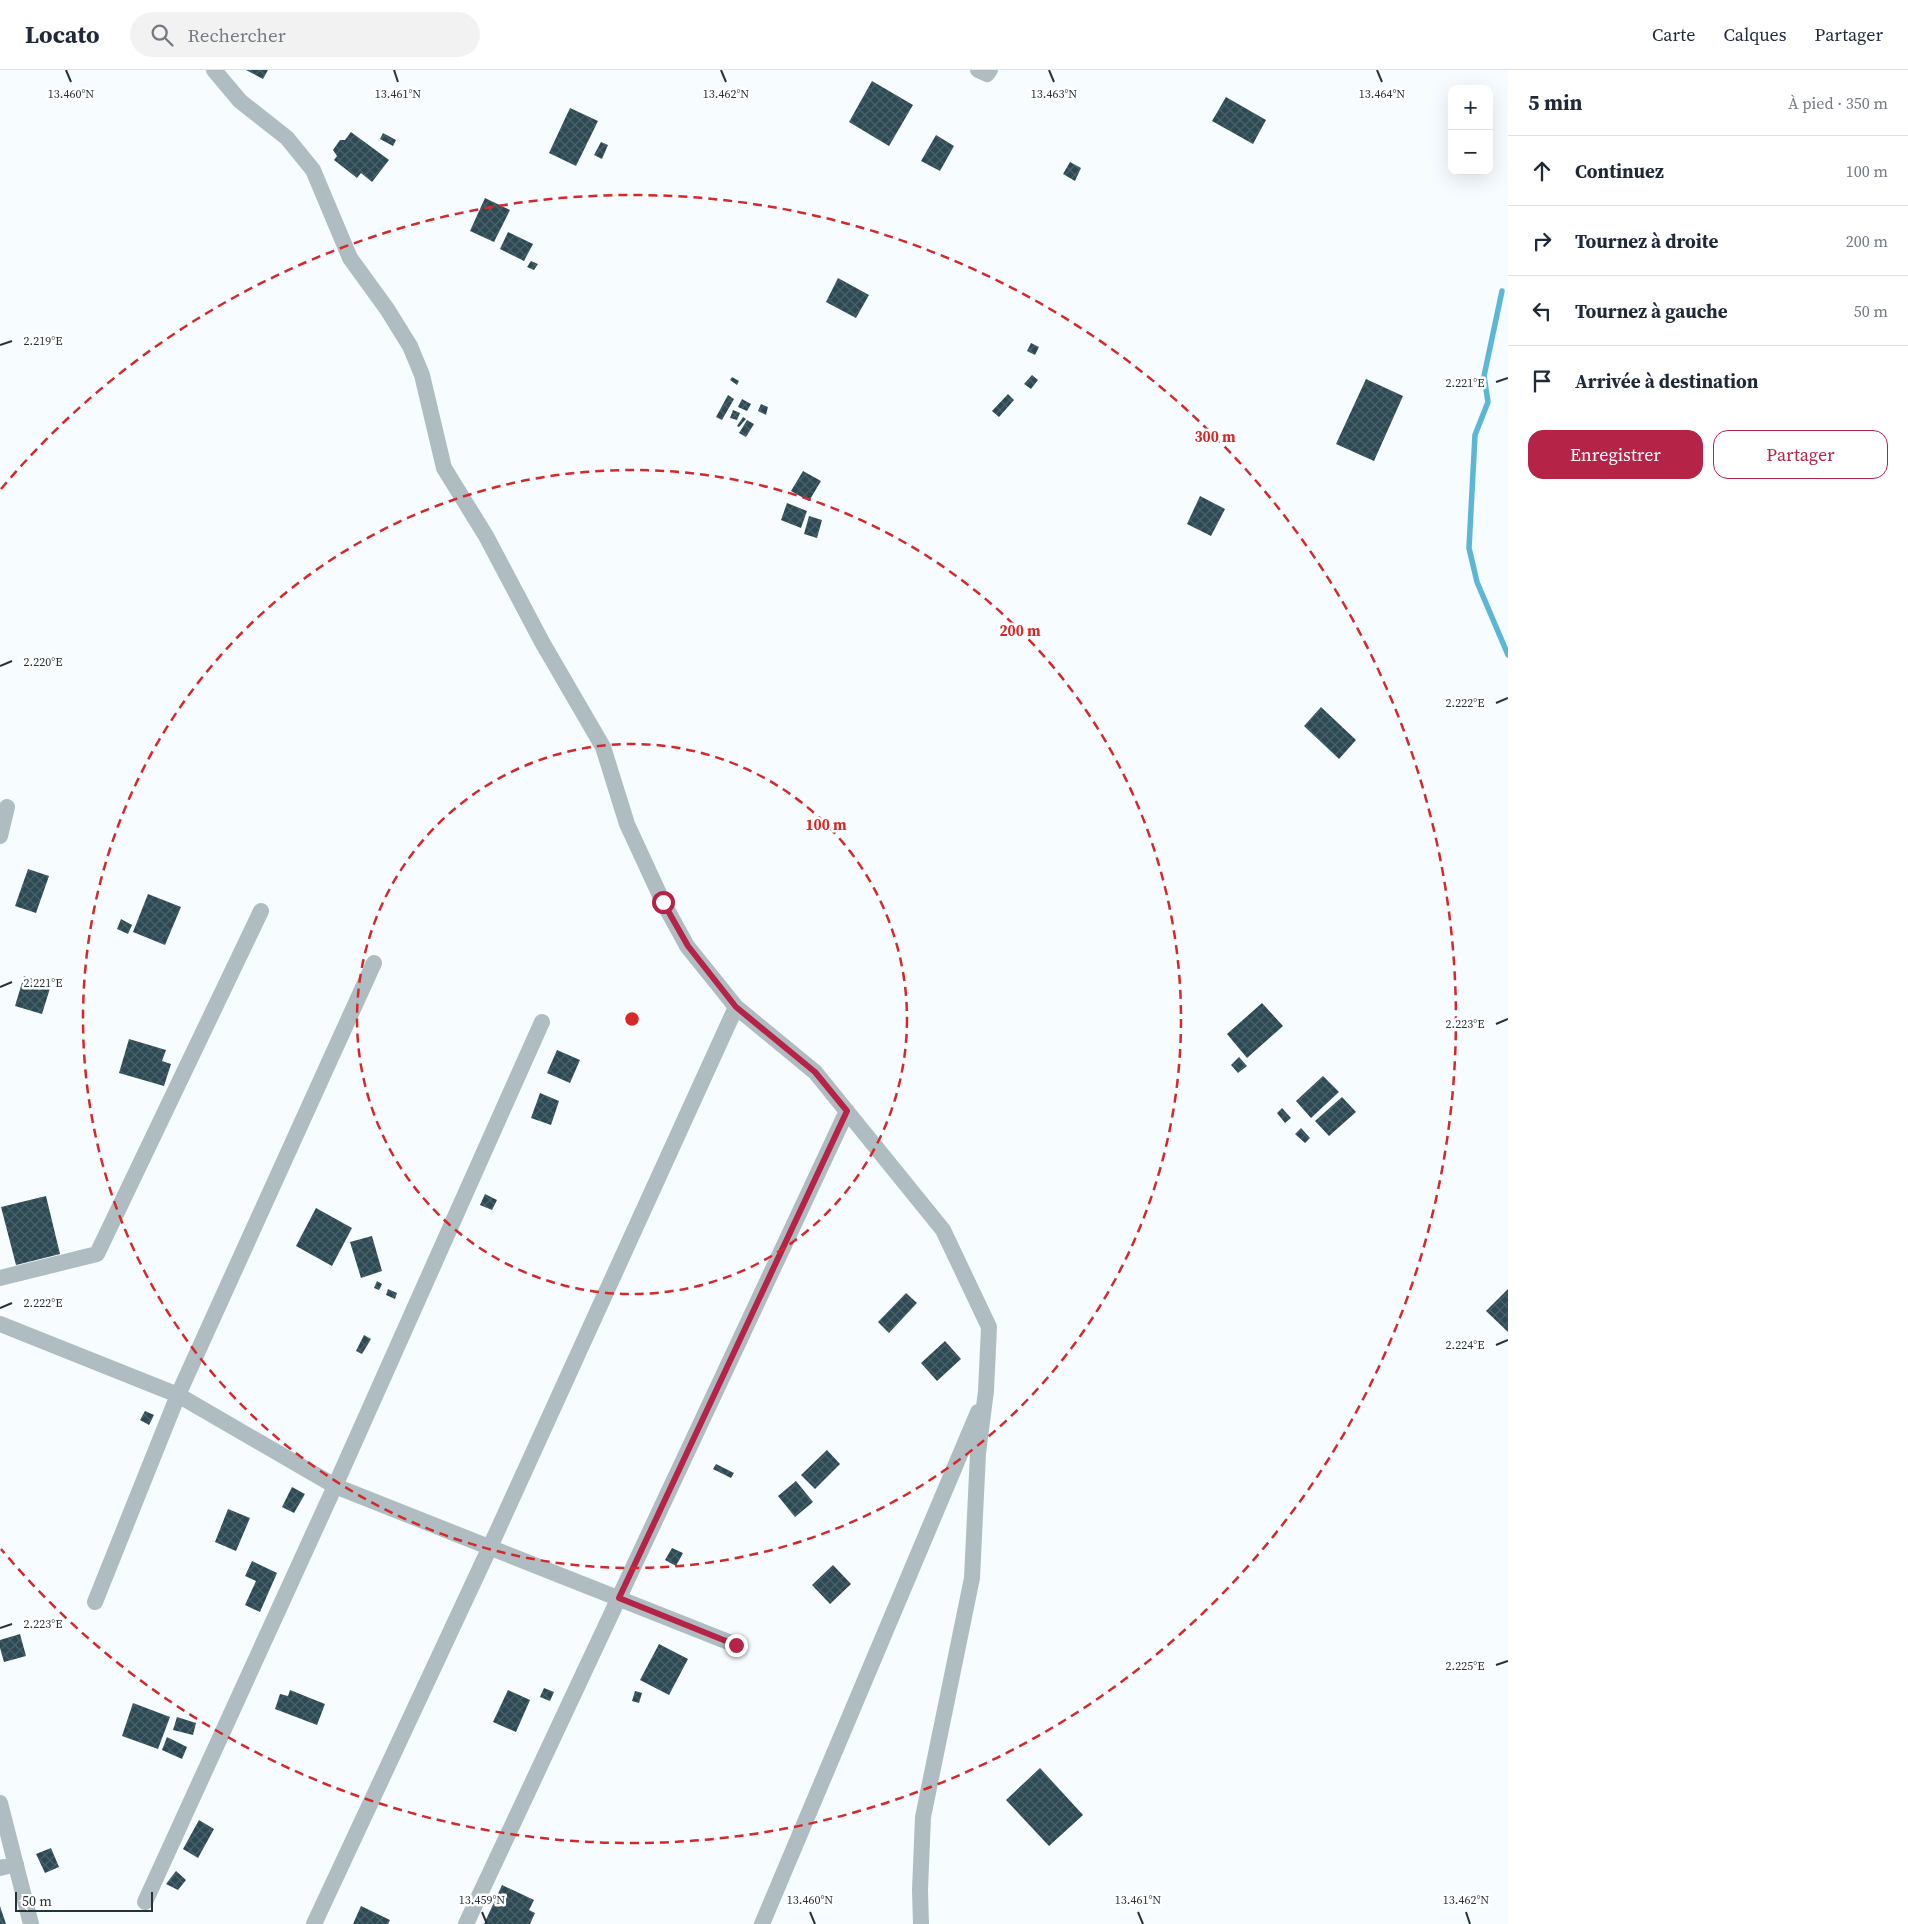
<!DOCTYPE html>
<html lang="fr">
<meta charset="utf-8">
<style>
:root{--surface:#fff;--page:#f2f2f3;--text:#1f2937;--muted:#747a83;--line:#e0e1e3;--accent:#b52347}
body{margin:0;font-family:"Source Serif 4",serif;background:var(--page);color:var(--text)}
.controls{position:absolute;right:15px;top:15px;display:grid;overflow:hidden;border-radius:10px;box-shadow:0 5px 20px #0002}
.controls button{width:45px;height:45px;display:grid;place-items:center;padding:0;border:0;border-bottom:1px solid var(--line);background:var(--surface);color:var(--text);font:25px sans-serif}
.scale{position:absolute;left:15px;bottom:12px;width:138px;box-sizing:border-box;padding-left:5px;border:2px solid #253237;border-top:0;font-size:14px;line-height:18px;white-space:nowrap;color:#253237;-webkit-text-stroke:4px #fff;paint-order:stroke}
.stop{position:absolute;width:15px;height:15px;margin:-11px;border:4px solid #b52347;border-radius:50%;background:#fff}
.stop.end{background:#b52347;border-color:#fff;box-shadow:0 1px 5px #0008}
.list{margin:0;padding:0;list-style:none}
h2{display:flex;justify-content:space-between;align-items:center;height:65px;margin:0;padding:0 20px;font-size:21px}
h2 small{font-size:16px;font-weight:400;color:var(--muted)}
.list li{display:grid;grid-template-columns:32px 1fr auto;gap:15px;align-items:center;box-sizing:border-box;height:70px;padding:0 20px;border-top:1px solid var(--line)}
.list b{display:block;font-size:19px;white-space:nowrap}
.list em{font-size:16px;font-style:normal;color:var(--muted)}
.actions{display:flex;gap:10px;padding:15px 20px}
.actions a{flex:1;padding:11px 0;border:1px solid var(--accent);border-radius:15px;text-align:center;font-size:18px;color:var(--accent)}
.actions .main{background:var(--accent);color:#fff}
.icon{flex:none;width:28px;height:28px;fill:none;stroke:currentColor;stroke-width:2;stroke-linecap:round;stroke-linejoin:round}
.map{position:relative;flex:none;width:1508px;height:1854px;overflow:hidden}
header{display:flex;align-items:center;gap:30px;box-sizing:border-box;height:70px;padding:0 25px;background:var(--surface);border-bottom:1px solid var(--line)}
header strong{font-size:24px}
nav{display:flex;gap:28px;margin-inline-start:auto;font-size:18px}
.search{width:350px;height:45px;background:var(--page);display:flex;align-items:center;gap:12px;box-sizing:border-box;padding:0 18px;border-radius:28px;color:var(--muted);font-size:19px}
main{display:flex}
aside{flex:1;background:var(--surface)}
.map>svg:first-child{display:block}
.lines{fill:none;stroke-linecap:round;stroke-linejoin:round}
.stream{stroke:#5cb6d5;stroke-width:5.5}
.building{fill:url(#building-cross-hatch)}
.street{stroke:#afbdc3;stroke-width:16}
.route{stroke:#b52347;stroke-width:6}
.ticks{fill:none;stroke:#253237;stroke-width:2}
.ring{fill:none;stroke:#d62828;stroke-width:2.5;stroke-dasharray:9 6}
.ticks-label{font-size:12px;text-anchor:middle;fill:#253237;stroke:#fff;stroke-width:5;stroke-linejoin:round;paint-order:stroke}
.centre{fill:#d62828;stroke:#fff;stroke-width:2.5}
.ring-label{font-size:15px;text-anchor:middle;font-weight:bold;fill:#d62828;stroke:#fff;stroke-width:5;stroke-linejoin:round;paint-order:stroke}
</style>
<header>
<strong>Locato</strong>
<div class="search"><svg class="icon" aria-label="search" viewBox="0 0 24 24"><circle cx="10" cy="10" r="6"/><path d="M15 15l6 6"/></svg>Rechercher</div>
<nav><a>Carte</a><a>Calques</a><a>Partager</a></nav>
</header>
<main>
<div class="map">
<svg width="1508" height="1854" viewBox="0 0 1508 1854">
<defs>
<pattern id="building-cross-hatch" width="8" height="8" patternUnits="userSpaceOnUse" patternTransform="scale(1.25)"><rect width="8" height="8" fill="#2d4a54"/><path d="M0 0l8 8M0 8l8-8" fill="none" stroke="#4a626a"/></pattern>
</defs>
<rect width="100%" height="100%" fill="#f6fcff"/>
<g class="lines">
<!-- stream -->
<path class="stream" d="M1502,221L1484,306L1488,332L1475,365L1469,478L1477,512L1508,585"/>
</g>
<!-- building -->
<path class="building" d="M246,0H268L263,9Z
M872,11L913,35L889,76L849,52Z
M1226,27L1266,50L1253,74L1212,51Z
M570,38L598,51L576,96L549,83Z
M351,62L389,90L372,112L361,103L357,108L334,90L337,86L333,80L340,70H345Z
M383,63L396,70L393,76L380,69Z
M936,65L954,76L940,101L921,91Z
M601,72L608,75L602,89L594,85Z
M1070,92L1081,98L1075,111L1063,104Z
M485,128L510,140L494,172L470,161Z
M508,162L533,174L524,191L500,179Z
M531,191L538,194L534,200L527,197Z
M838,208L869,225L856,248L826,232Z
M1031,273L1039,277L1035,285L1027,281Z
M1032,305L1038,310L1031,319L1024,314Z
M732,307L739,311L737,315L730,310Z
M1366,309L1403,326L1374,391L1336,374Z
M1008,324L1014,330L999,347L992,341Z
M728,325L734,329L722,350L716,347Z
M742,329L751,334L747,341L738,337Z
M761,334L768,337L766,345L758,341Z
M733,340L740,343L737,350L730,348Z
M743,347L746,349L739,357L737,356Z
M747,350L754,354L746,367L739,363Z
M803,401L821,411L809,431L791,421Z
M1200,426L1225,439L1211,466L1187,454Z
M787,433L807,441L801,458L781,450Z
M809,446L822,450L817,468L804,464Z
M1321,637L1356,670L1339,689L1304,656Z
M28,799L49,806L36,843L15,836Z
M148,824L181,837L165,875L133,862Z
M121,849L132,855L128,864L117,859Z
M24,906L51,915L42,944L15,936Z
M1262,933L1283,956L1247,988L1227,964Z
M129,969L166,980L162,991L171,994L164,1016L119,1003Z
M557,980L580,990L570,1013L547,1003Z
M1239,987L1247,996L1238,1003L1231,995Z
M1323,1006L1339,1022L1311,1048L1296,1031Z
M540,1023L559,1031L551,1055L531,1048Z
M1342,1027L1356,1042L1329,1066L1315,1051Z
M1282,1038L1291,1048L1285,1053L1277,1043Z
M1301,1058L1310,1068L1305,1073L1295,1064Z
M485,1124L497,1130L492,1140L480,1135Z
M46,1126L60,1184L16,1195L1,1137Z
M316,1138L352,1158L332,1196L296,1176Z
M372,1166L382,1201L361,1208L350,1172Z
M377,1211L382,1214L379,1220L374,1218Z
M388,1219L397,1223L395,1229L386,1225Z
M1508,1219V1262L1486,1241Z
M906,1223L917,1233L889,1263L878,1252Z
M364,1265L371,1269L362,1284L356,1281Z
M945,1271L961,1289L937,1311L921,1293Z
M145,1341L154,1345L149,1355L140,1350Z
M827,1380L840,1394L815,1419L801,1405Z
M716,1394L734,1403L731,1408L713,1399Z
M796,1411L813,1432L795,1447L778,1426Z
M292,1417L305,1424L294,1443L282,1437Z
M228,1439L250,1448L236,1481L215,1472Z
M672,1478L683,1483L676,1496L665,1490Z
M252,1491L277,1503L260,1542L245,1535L256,1511L245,1506Z
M833,1495L851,1514L830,1534L812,1515Z
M20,1564L26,1586L4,1592L0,1578V1570Z
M659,1574L688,1589L669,1625L640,1610Z
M544,1618L554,1622L550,1631L540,1627Z
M290,1620L325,1634L317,1655L275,1639L280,1624L288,1626Z
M508,1620L530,1630L516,1662L493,1652Z
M635,1621L642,1623L639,1633L632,1631Z
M133,1633L170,1647L158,1679L122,1666Z
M177,1647L196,1653L193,1665L173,1660Z
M167,1667L187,1677L182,1689L162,1680Z
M1040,1698L1083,1745L1049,1776L1006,1730Z
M199,1750L214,1759L198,1788L183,1779Z
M51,1778L59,1797L45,1803L36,1784Z
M176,1801L186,1810L178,1820L166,1814Z
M502,1815L534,1830L529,1840L535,1843L530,1854H484Z
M0,1836L6,1854H0Z
M361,1836L390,1850L388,1854H353Z"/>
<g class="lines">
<!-- street -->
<path class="street" d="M214,0L240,31L287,68L313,100L350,188L387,239L410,276L422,305L444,398L486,466L542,572L603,677L627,754L663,832L687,876L736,937L815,1002L943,1160L989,1257L986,1321L978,1383L972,1508L923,1747L920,1820L921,1854
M978,0L987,4L990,0
M0,766L7,737
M0,1208L97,1184L261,841
M0,1254L178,1325L335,1416L736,1575
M95,1532L178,1325L374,893
M0,1733L31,1854
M0,1798L16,1794
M145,1832L335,1416L542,952
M314,1854L490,1477L736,937
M466,1854L847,1041
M762,1854L978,1342"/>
</g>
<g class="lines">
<!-- route -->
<path class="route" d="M663,832L688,876L736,937L815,1002L847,1041L619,1528L736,1575"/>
</g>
<!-- ticks -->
<path class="ticks" d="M66,0L71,12M394,0L398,12M721,0L726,12M1049,0L1054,12M1377,0L1382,12M0,275L12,271M1496,312L1508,308M0,596L12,591M1496,633L1508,628M0,917L12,912M1496,954L1508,949M0,1238L12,1233M1496,1275L1508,1270M0,1558L12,1554M1496,1595L1508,1591M482,1842L487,1854M810,1842L815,1854M1138,1842L1143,1854M1466,1842L1470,1854"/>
<!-- distance rings -->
<g class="ring">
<circle cx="632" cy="949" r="275"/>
<circle cx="632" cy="949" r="549"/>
<path d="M1 419A824 824 0 1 1 1 1479"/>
</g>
<g class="ticks-label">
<text x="71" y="28">13.460°N</text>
<text x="398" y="28">13.461°N</text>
<text x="726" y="28">13.462°N</text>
<text x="1054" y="28">13.463°N</text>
<text x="1382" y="28">13.464°N</text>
<text x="43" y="275">2.219°E</text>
<text x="1465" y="317">2.221°E</text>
<text x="43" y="596">2.220°E</text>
<text x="1465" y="637">2.222°E</text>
<text x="43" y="917">2.221°E</text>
<text x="1465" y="958">2.223°E</text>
<text x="43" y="1237">2.222°E</text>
<text x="1465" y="1279">2.224°E</text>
<text x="43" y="1558">2.223°E</text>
<text x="1465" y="1600">2.225°E</text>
<text x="482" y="1834">13.459°N</text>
<text x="810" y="1834">13.460°N</text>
<text x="1138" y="1834">13.461°N</text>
<text x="1466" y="1834">13.462°N</text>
</g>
<circle cx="632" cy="949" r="8" class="centre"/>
<g class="ring-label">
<text x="1215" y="372">300 m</text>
<text x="1020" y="566">200 m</text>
<text x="826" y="760">100 m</text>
</g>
</svg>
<div class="controls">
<button>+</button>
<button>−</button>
</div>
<div class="scale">50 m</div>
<div class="stop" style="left:663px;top:832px"></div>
<div class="stop end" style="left:736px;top:1575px"></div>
</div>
<aside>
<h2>5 min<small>À pied · 350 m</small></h2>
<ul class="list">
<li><svg class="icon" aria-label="ahead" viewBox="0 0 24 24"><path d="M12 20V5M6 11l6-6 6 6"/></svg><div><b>Continuez</b></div><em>100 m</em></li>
<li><svg class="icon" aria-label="right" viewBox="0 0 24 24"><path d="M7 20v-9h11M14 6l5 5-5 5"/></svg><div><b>Tournez à droite</b></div><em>200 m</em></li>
<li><svg class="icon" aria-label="left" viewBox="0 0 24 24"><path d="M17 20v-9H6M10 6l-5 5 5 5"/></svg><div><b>Tournez à gauche</b></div><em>50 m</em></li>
<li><svg class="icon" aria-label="arrive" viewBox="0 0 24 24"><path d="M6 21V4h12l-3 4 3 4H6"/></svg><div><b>Arrivée à destination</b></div></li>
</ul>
<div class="actions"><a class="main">Enregistrer</a><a>Partager</a></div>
</aside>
</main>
